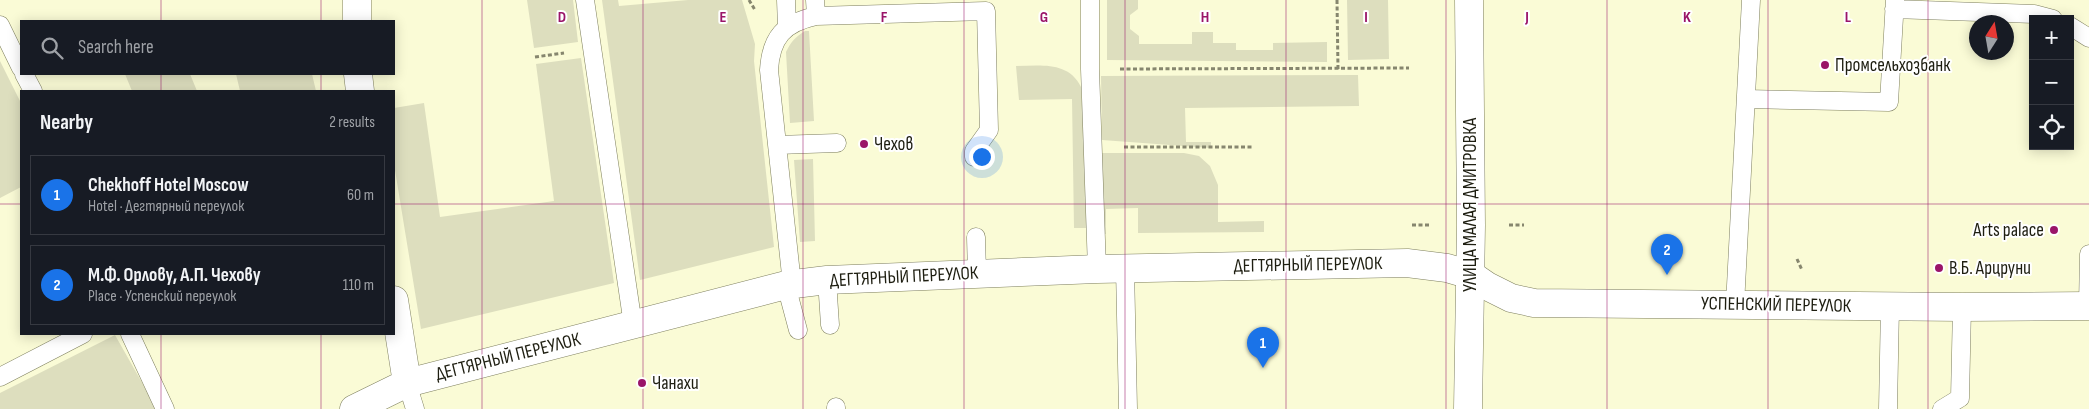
<!DOCTYPE html>
<meta charset="utf-8">
<style>
:root{--surface:#171b24;--page:#20242c;--text:#f1f3f6;--muted:#9ea1a6;--line:#363941;--accent:#1a73e8}
body{margin:0;font-family:"Sofia Sans Condensed",sans-serif;background:var(--page);color:var(--text)}
.controls{position:absolute;right:15px;top:15px;display:grid;overflow:hidden;border-radius:0px;box-shadow:0 2px 12px #0003}
.controls button{width:45px;height:45px;display:grid;place-items:center;padding:0;border:0;border-bottom:1px solid var(--line);background:var(--surface);color:var(--text);font:25px sans-serif}
.compass{position:absolute;left:1969px;top:15px;width:45px;height:45px;border-radius:50%;background:var(--surface);box-shadow:0 2px 12px #0003;rotate:11deg}
.you{position:absolute;left:981px;top:156px;width:18px;height:18px;margin:-12px;border:4px solid #fff;border-radius:50%;background:#1a73e8;box-shadow:0 0 0 8px #1a73e833}
.badge{display:grid;place-items:center;width:32px;height:32px;border-radius:50%;background:var(--accent);color:#fff;font-size:16px;font-weight:700}
.pin{position:absolute;translate:-50% -41px;filter:drop-shadow(0 1px 2px #0008)}
.pin::after{content:'';position:absolute;top:26px;width:18px;height:15px;background:inherit;clip-path:polygon(0 0,100% 0,50% 100%)}
.list{margin:0;padding:0;list-style:none}
h2{display:flex;justify-content:space-between;align-items:center;height:65px;margin:0;padding:0 20px;font-size:21px}
h2 small{font-size:16px;font-weight:400;color:var(--muted)}
.list li{display:grid;grid-template-columns:32px 1fr auto;gap:15px;align-items:center;box-sizing:border-box;height:80px;margin:0 10px 10px;padding:0 10px;border:1px solid var(--line);border-radius:0px}
.list b{display:block;font-size:19px;white-space:nowrap}
.list p{margin:0;font-size:16px;white-space:nowrap;color:var(--muted)}
.list em{font-size:16px;font-style:normal;color:var(--muted)}
.icon{flex:none;width:28px;height:28px;fill:none;stroke:currentColor;stroke-width:2;stroke-linecap:round;stroke-linejoin:round}
.map{position:relative;flex:none;width:2089px;height:409px;overflow:hidden}
.search{position:absolute;background:var(--surface);box-shadow:0 2px 12px #0003;left:20px;top:20px;width:375px;height:55px;display:flex;align-items:center;gap:12px;box-sizing:border-box;padding:0 18px;border-radius:0px;color:var(--muted);font-size:19px}
.panel{position:absolute;background:var(--surface);box-shadow:0 2px 12px #0003;left:20px;top:90px;width:375px;height:245px;border-radius:0px}
.map>svg:first-child{display:block}
.green{fill:#dddebe}
.lines{fill:none;stroke-linecap:round;stroke-linejoin:round}
.lane-casing{stroke:#7e7f5e;stroke-width:19}
.street-casing{stroke:#7e7f5e;stroke-width:29}
.secondary-casing{stroke:#7e7f5e;stroke-width:29}
.path{stroke:#86866e;stroke-width:3;stroke-dasharray:4 2.5;stroke-linecap:butt}
.lane{stroke:#fff;stroke-width:18}
.street{stroke:#fff;stroke-width:28}
.secondary{stroke:#fff;stroke-width:28}
.grid{fill:none;stroke:#9a1569;stroke-width:1;stroke-opacity:0.55}
.poi-dot{fill:#9a1569;stroke:#fff;stroke-width:2}
.labels{text-anchor:middle;dominant-baseline:central;stroke-width:4;stroke-linejoin:round;paint-order:stroke}
.poi-label{font-size:19px;fill:#1e1e11;stroke:#fff;text-anchor:start}
.street-label{font-size:19px;fill:#1e1e11;stroke:#fff}
.grid-label{font-size:16px;text-anchor:middle;font-weight:bold;fill:#9a1569;stroke:#fff;stroke-width:4;stroke-linejoin:round;paint-order:stroke}
</style>
<div class="map">
<svg width="2089" height="409" viewBox="0 0 2089 409">
<rect width="100%" height="100%" fill="#fafbd6"/>
<!-- green -->
<path class="green" d="M527,0H573L578,42L534,48Z
M602,0H618L619,6L688,0H742L755,44L754,61L774,247L640,280Z
M1107,0H1138V9L1130,15V29L1139,36V44H1192V32H1213V43H1236V50H1273V43L1327,42V62L1107,60Z
M1347,0H1388L1389,59L1348,60Z
M805,31H809L814,121L790,123L786,52C791,42 795,37 805,31Z
M581,58L614,283L421,329L394,164V108L424,103L440,217L554,201L536,64Z
M0,61L21,103V187L0,198Z
M1016,66C1041,66 1068,61 1081,87L1089,228H1074L1072,99L1019,100Z
M125,74H190L197,91H132Z
M236,74H312L316,91H240Z
M1358,75L1359,106L1185,108L1186,142H1211V148L1102,140L1101,76Z
M1100,153H1184L1199,156L1210,166L1218,185V222L1264,221V232L1138,233V208L1106,209V234H1101Z
M813,159L815,241L800,242L794,160Z
M115,335L157,409H0V393Z"/>
<g class="lines">
<defs>
<path id="lane" d="M585,0L633,325
M786,0L787,27
M815,0L816,16
M1090,0V69L1097,269
M1894,9L2034,14L2053,19
M0,25L21,68
M2070,26L2089,38
M24,74L33,91
M1746,99L1889,102L1895,0
M777,145L837,143
M976,237L977,273
M1125,268L1128,409
M827,280L830,325
M792,284L769,70C771,37 784,23 816,16L986,11L989,130L974,151V157
M786,285L798,330
M1735,305L1751,0
M2088,306L2089,254
M130,334L165,409
M0,377L83,334
M407,383L415,409
M836,407V409
M1888,409L1890,306
M1942,409L1960,398L1962,307"/>
<path id="street" d="M357,21V0
M358,74L360,91
M394,300L407,383
M354,409L407,383L786,285L827,280L1097,269L1407,263L1447,268L1471,275L1487,286L1511,298L1534,303L1962,307L2089,306"/>
<path id="secondary" d="M1468,409L1471,225L1469,0"/>
</defs>
<!-- lane casing -->
<use href="#lane" class="lane-casing"/>
<!-- street casing -->
<use href="#street" class="street-casing"/>
<!-- secondary casing -->
<use href="#secondary" class="secondary-casing"/>
<!-- path -->
<path class="path" d="M749,0L755,10
M1337,0L1338,69
M535,57L564,53
M1120,69L1409,68
M1124,147H1254
M1412,225H1431
M1509,225H1524
M1797,259L1802,270"/>
<!-- lane -->
<use href="#lane" class="lane"/>
<!-- street -->
<use href="#street" class="street"/>
<!-- secondary -->
<use href="#secondary" class="secondary"/>
</g>
<!-- grid -->
<path class="grid" d="M161,0V21M321,0V21M482,0V409M643,0V409M803,0V409M964,0V409M1125,0V409M1286,0V409M1446,0V409M1607,0V409M1768,0V409M1928,0V409M161,74V91M321,74V91M0,204H21M394,204H2089M161,334V409M321,334V409"/>
<!-- markers -->
<g class="poi-dot">
<circle cx="1825" cy="65" r="5"/>
<circle cx="864" cy="144" r="5"/>
<circle cx="2054" cy="230" r="5"/>
<circle cx="1939" cy="268" r="5"/>
<circle cx="642" cy="383" r="5"/>
</g>
<g class="labels">
<!-- poi labels -->
<g class="poi-label">
<text x="1835" y="65">Промсельхозбанк</text>
<text x="874" y="144">Чехов</text>
<text x="2044" y="230" text-anchor="end">Arts palace</text>
<text x="1949" y="268">В.Б. Арцруни</text>
<text x="652" y="383">Чанахи</text>
</g>
<!-- street labels -->
<g class="street-label">
<text transform="translate(1470 205) rotate(-90)">УЛИЦА МАЛАЯ ДМИТРОВКА</text>
<text transform="translate(1308 265) rotate(-1)">ДЕГТЯРНЫЙ ПЕРЕУЛОК</text>
<text transform="translate(904 277) rotate(-3)">ДЕГТЯРНЫЙ ПЕРЕУЛОК</text>
<text transform="translate(1776 305) rotate(1)">УСПЕНСКИЙ ПЕРЕУЛОК</text>
<text transform="translate(508 357) rotate(-14)">ДЕГТЯРНЫЙ ПЕРЕУЛОК</text>
</g>
</g>
<g class="grid-label">
<text x="562" y="22">D</text>
<text x="723" y="22">E</text>
<text x="884" y="22">F</text>
<text x="1044" y="22">G</text>
<text x="1205" y="22">H</text>
<text x="1366" y="22">I</text>
<text x="1527" y="22">J</text>
<text x="1687" y="22">K</text>
<text x="1848" y="22">L</text>
</g>
</svg>
<div class="controls">
<button>+</button>
<button>−</button>
<button><svg class="icon" aria-label="locate" viewBox="0 0 24 24"><circle cx="12" cy="12" r="6"/><path d="M12 2v4M12 18v4M2 12h4M18 12h4"/></svg></button>
</div>
<svg class="compass" viewBox="-18 -18 36 36"><path d="M0-13l5 13h-10z" fill="#e53935"/><path d="M0 13l5-13h-10z" fill="#9ea1a6"/></svg>
<div class="you"></div>
<div class="pin badge" style="left:1263px;top:368px">1</div>
<div class="pin badge" style="left:1667px;top:275px">2</div>
<div class="search"><svg class="icon" aria-label="search" viewBox="0 0 24 24"><circle cx="10" cy="10" r="6"/><path d="M15 15l6 6"/></svg>Search here</div>
<section class="panel">
<h2>Nearby<small>2 results</small></h2>
<ul class="list">
<li><span class="badge">1</span><div><b>Chekhoff Hotel Moscow</b><p>Hotel · Дегтярный переулок</p></div><em>60 m</em></li>
<li><span class="badge">2</span><div><b>М.Ф. Орлову, А.П. Чехову</b><p>Place · Успенский переулок</p></div><em>110 m</em></li>
</ul>
</section>
</div>
